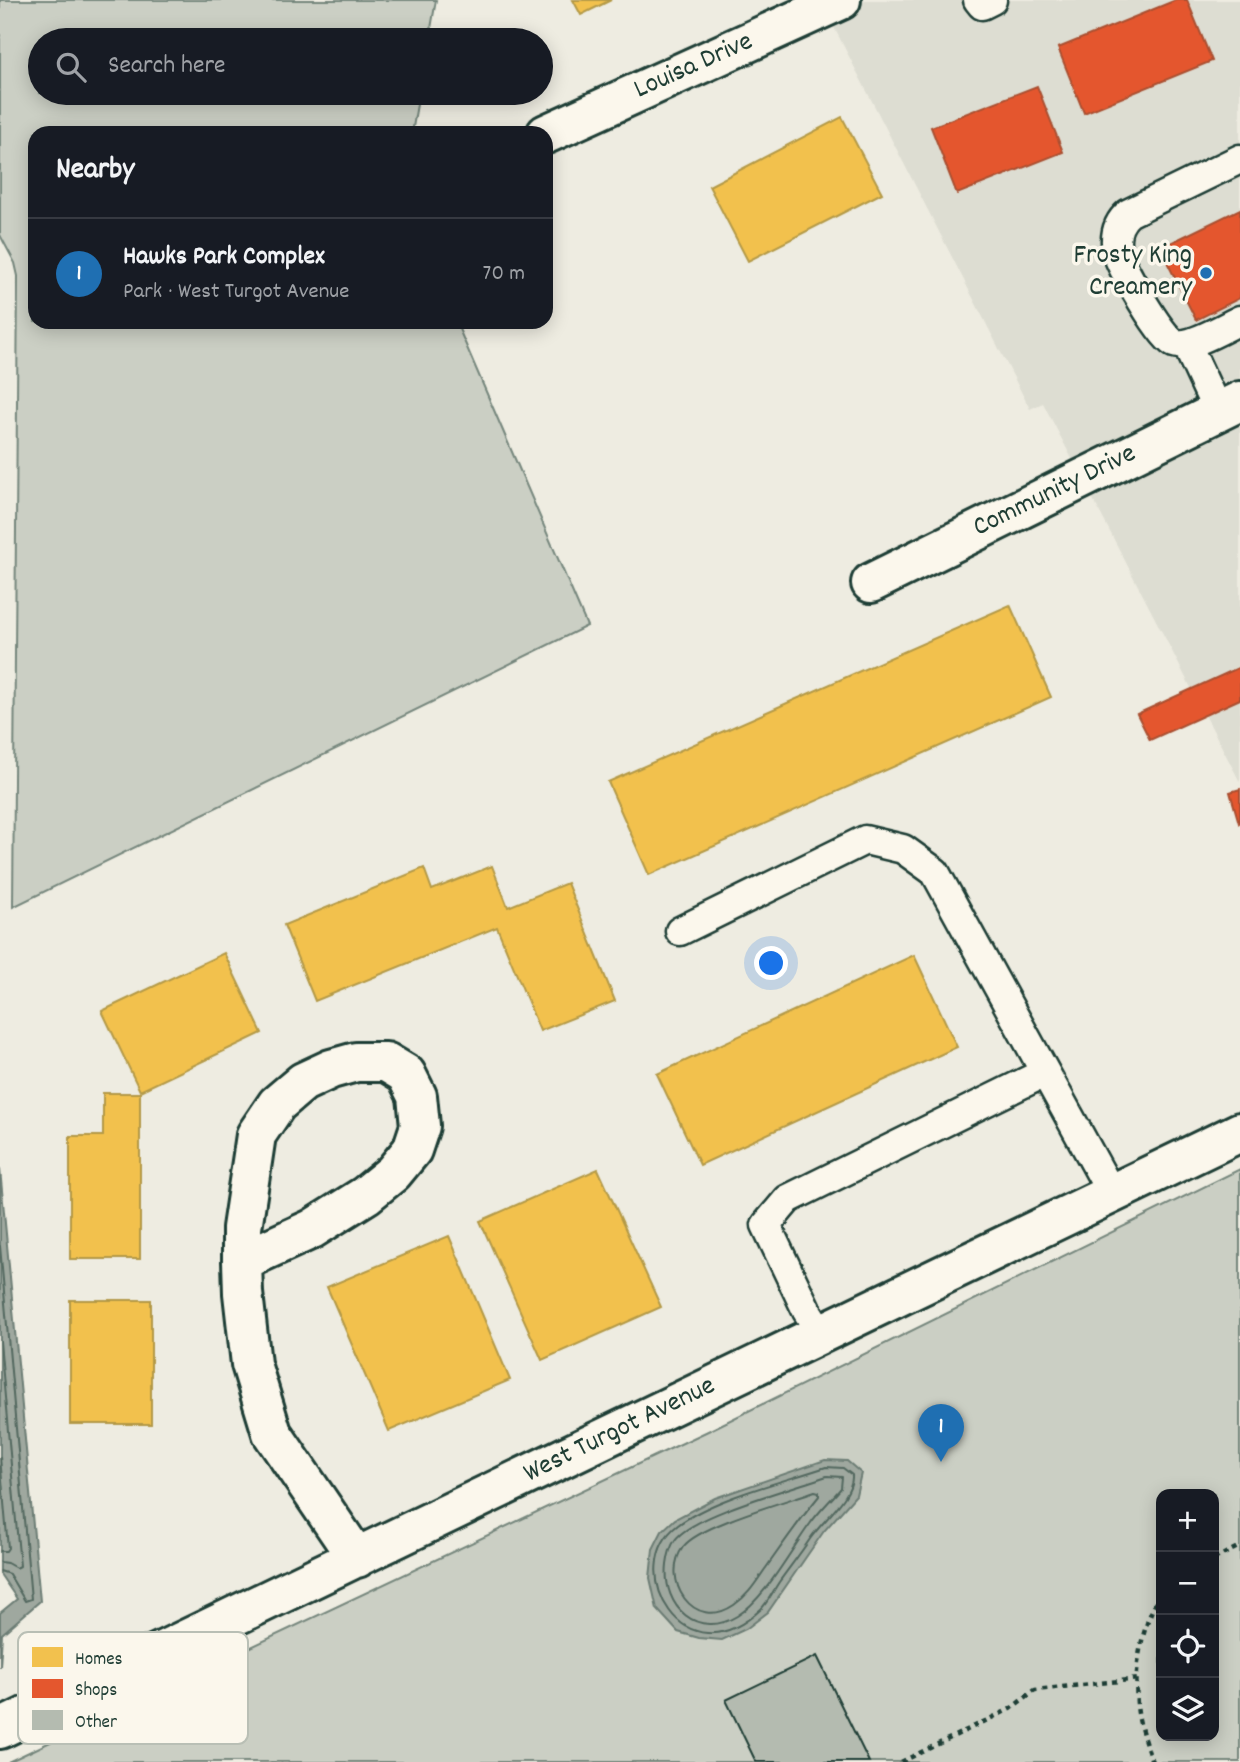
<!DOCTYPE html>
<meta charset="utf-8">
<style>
:root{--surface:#171b24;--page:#242831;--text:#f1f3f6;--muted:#9ea1a6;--line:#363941;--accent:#1f6fb2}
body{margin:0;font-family:Dekko,sans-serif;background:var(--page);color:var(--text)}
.controls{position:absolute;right:21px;bottom:21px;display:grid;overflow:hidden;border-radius:14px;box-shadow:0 4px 18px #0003}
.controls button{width:63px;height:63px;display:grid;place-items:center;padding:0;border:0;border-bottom:2px solid var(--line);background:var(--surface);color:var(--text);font:35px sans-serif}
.you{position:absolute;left:772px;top:964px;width:24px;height:24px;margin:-18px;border:5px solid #fff;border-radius:50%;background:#1a73e8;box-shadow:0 0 0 10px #1a73e833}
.badge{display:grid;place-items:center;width:46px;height:46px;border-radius:50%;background:var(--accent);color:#fff;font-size:23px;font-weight:700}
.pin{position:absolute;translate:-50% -58px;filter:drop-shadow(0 2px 4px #0008)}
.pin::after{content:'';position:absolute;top:37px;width:24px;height:21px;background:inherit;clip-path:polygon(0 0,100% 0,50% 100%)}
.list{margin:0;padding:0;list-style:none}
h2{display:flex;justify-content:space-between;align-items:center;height:91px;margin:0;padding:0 28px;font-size:30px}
h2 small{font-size:23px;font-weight:400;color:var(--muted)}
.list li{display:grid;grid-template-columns:46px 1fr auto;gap:21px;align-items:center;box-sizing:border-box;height:112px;padding:0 28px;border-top:2px solid var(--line)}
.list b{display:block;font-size:26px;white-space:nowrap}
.list p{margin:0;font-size:23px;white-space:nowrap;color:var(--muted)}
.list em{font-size:23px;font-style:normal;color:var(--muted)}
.icon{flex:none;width:38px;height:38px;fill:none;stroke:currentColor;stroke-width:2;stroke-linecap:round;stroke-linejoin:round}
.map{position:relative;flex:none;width:1240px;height:1762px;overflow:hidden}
.search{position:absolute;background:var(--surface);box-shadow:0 4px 18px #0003;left:28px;top:28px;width:525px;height:77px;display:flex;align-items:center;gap:18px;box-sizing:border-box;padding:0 24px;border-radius:38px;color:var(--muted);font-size:26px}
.panel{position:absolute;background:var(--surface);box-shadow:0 4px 18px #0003;left:28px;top:126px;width:525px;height:203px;border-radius:21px}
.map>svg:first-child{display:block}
.built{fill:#ddddd2}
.green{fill:#cbcfc4;stroke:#75867c;stroke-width:2;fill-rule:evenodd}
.water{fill:#9fa89f;stroke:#6c7d74;stroke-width:2}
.homes{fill:#f2c14e;stroke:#b39946;stroke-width:2}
.shops{fill:#e4572e;stroke:#a94f30;stroke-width:2}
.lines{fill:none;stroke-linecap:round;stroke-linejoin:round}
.shore{stroke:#52685f;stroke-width:2}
.building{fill:#b4bbb0;stroke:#1f3d34;stroke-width:2}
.service-casing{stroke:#1f3d34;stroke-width:33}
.minor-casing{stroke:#1f3d34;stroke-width:44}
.path{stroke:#1f3d34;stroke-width:4.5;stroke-dasharray:5 5;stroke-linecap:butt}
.service{stroke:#fbf7ec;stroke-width:28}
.minor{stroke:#fbf7ec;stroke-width:38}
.poi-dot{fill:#1f6fb2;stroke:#fbf7ec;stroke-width:2.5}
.labels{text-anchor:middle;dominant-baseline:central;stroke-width:7;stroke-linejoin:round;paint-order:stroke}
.street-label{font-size:28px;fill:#1f3d34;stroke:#fbf7ec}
.poi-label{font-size:28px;fill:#1f3d34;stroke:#fbf7ec;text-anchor:end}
.key{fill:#fbf7ec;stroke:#b9bfb5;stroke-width:2}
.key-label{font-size:19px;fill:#1f3d34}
</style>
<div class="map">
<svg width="1240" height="1762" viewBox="0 0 1240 1762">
<rect width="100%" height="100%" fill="#eeece1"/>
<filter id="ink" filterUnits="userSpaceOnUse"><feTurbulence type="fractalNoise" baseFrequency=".0143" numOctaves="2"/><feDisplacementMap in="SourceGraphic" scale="14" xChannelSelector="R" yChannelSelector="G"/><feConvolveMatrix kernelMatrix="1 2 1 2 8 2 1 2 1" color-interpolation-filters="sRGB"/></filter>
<g filter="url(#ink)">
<!-- built -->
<path class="built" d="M820,0H1240V782L1043,403L1030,409Z"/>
<!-- green -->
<path class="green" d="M0,0H436L429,40H40V93H419L412,133H35V322H456L587,626L13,907L18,276L15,263L0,235Z
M1240,1169V1762H8L710,1430ZM1161,1494H1214V1736H1161Z"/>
<!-- water -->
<path class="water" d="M0,1169L40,1601L2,1634L0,1667V1613L17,1599L0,1574Z
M825,1460L847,1461L861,1473L856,1495L824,1531L768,1612L746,1629L722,1640L699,1638L678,1632L657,1609L650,1578L653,1549L662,1531L675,1519L715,1498Z"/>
<!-- homes -->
<path class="homes" d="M573,0H611L581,15Z
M842,117L882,193L748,261L709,186Z
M1010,605L1051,697L649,875L608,782Z
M492,866L508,907L567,883L615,1001L540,1031L497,927L315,1001L284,925L424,868L432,890Z
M224,953L262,1033L140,1091L102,1011Z
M914,955L957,1047L700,1165L657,1074Z
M103,1093H140V1259H70V1136H103Z
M598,1169L661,1307L542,1360L480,1221Z
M449,1236L510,1380L389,1431L327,1287Z
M70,1300H151V1424H70Z"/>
<!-- shops -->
<path class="shops" d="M1176,0H1187L1212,61L1084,113L1058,48Z
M1037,86L1063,152L957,194L931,127Z
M1240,209V298L1196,320L1160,248Z
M1240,667V699L1150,740L1137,714Z
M1240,789V822L1239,823L1230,792Z"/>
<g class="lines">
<!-- shore -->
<path class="shore" d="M0,1246L31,1599L25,1601L9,1574L0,1571
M0,1341L20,1566L16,1568L7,1563L0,1562
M0,1457L8,1548L6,1551H0
M826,1467L843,1468L852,1475C854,1496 822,1521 810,1539C800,1554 789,1568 779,1582C773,1591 768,1602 761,1609C683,1683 622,1567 678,1525C714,1498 782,1482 826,1467Z
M827,1476L842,1477L841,1488C831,1500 819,1511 810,1524C790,1551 765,1599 737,1616C698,1640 662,1607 667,1565C668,1556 670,1547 675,1540C694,1514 794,1488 827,1476Z
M815,1491L819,1492V1496C801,1518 785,1541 768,1565C757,1580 750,1594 734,1605C693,1633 660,1579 683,1547C699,1525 788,1501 815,1491Z"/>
</g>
<!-- building -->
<path class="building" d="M817,1656L869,1762H756L726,1700Z"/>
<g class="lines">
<defs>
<path id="service" d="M978,0L982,5L992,0
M1240,159L1129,213C1117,223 1114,236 1117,252C1120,266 1162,339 1174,343C1189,349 1225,327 1240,320
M1187,345L1218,412
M680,931L865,840L903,849L935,872L1112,1194
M821,1333L807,1311L766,1225L788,1199L1044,1073"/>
<path id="minor" d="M546,134L841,0
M871,583L1240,401
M242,1261L312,1229L366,1195L393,1173L412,1150L420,1126L417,1096L406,1074L386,1062H356L331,1069L303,1082L277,1104L256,1135L242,1228V1261L243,1293L251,1364L272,1433L357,1558
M0,1729L1240,1132"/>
</defs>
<!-- service casing -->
<use href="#service" class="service-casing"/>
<!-- minor casing -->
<use href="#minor" class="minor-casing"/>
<!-- path -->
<path class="path" d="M1214,1559L1240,1546
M901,1762L1010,1709L1035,1690L1138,1679
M1152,1762C1146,1744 1138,1723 1137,1704C1134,1667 1142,1624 1161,1593"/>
<!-- service -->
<use href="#service" class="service"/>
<!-- minor -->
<use href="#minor" class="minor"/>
</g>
</g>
<!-- markers -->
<circle class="poi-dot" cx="1206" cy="273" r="7"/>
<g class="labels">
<!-- street labels -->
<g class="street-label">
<text transform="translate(694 67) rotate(-24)">Louisa Drive</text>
<text transform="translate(1055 492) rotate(-26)">Community Drive</text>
<text transform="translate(620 1431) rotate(-26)">West Turgot Avenue</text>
</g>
<!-- poi labels -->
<g class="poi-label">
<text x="1192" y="257">Frosty King<tspan x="1192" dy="32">Creamery</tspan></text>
</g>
</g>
<!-- legend -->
<rect x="18" y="1632" width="230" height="112" rx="10" class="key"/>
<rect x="32" y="1647" width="31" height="20" fill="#f2c14e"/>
<rect x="32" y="1679" width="31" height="19" fill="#e4572e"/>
<rect x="32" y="1710" width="31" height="20" fill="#b4bbb0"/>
<g class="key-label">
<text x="75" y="1664">Homes</text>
<text x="75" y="1695">Shops</text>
<text x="75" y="1727">Other</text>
</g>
</svg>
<div class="controls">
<button>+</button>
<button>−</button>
<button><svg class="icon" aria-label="locate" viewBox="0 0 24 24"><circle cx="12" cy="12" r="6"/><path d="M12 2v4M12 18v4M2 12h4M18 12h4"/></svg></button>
<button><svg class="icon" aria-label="layers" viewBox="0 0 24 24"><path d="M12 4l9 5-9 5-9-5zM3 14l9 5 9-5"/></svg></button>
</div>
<div class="you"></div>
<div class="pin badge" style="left:941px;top:1462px">1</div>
<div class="search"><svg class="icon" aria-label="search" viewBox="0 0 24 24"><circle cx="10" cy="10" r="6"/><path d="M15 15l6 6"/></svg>Search here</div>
<section class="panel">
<h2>Nearby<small></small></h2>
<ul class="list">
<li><span class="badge">1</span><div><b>Hawks Park Complex</b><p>Park · West Turgot Avenue</p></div><em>70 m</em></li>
</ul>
</section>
</div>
